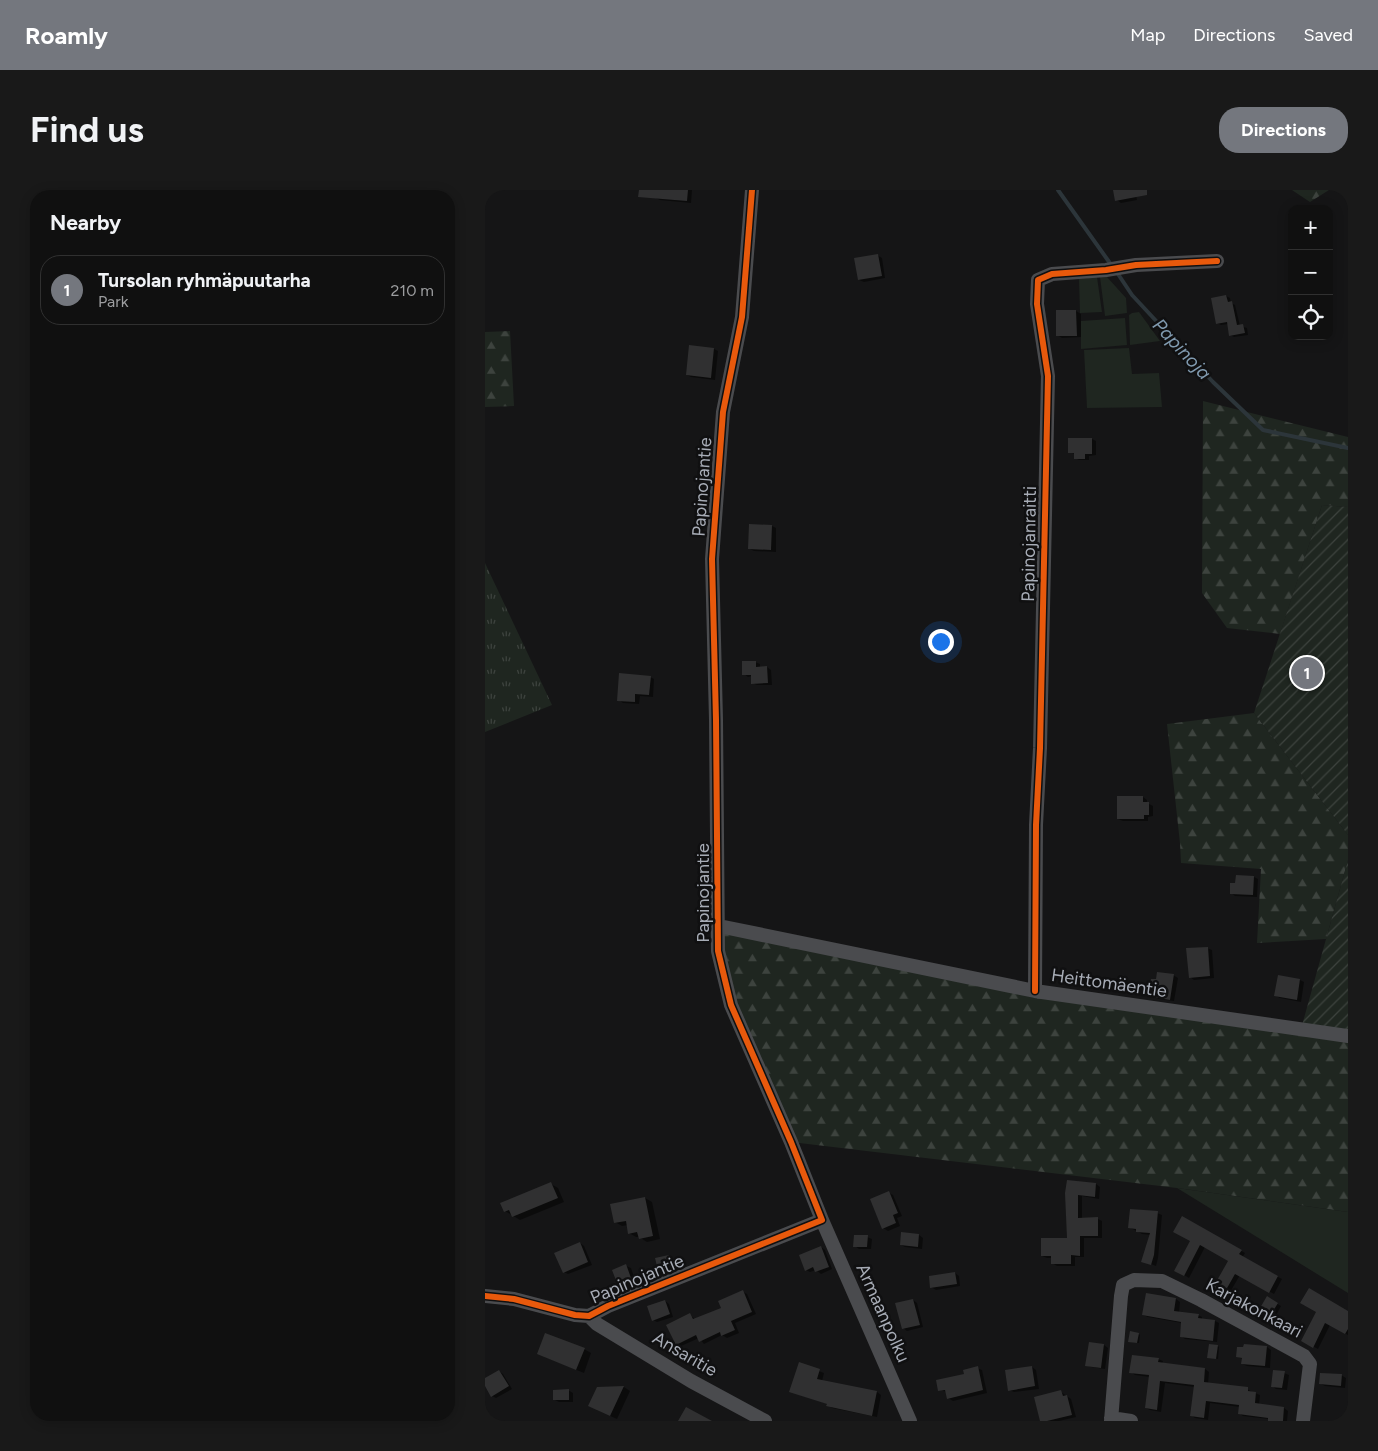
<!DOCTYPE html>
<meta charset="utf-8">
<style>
:root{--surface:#101010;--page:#191919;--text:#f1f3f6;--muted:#9c9d9f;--line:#303030;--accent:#74777e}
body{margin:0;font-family:Figtree,sans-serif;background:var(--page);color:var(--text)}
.controls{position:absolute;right:15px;top:15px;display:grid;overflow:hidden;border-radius:10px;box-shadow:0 2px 12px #0003}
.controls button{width:45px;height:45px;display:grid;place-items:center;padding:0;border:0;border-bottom:1px solid var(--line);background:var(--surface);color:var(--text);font:25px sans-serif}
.you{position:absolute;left:455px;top:451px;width:18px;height:18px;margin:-12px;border:4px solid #fff;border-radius:50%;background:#1a73e8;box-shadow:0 0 0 8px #1a73e833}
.badge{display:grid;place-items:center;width:32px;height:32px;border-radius:50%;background:var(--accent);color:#fff;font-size:16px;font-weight:700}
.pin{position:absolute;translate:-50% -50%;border:2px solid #fff;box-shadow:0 1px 5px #0006}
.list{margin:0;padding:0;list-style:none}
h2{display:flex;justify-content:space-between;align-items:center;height:65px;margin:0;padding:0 20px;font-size:21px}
h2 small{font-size:16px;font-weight:400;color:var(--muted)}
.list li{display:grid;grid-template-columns:32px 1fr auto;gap:15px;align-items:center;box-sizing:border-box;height:70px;margin:0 10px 10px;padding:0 10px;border:1px solid var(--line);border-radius:20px}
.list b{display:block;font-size:19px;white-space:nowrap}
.list p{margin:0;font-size:16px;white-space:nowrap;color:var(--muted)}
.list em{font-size:16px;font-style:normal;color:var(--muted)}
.icon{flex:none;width:28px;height:28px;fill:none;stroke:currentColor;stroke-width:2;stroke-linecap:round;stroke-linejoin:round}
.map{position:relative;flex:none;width:863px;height:1231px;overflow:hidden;border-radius:20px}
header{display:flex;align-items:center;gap:30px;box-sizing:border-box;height:70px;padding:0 25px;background:var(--accent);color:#fff}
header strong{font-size:24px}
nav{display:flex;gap:28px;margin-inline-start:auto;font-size:18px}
.intro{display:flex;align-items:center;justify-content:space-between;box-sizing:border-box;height:120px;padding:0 30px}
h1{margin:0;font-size:35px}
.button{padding:12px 22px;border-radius:20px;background:var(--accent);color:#fff;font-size:18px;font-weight:700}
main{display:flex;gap:30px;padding:0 30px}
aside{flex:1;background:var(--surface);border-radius:20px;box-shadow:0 2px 12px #0003}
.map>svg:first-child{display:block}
.grass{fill:url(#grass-tufts)}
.forest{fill:url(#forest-firs)}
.park{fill:#1f2620}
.garden{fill:url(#garden-furrows)}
.shadow{fill:#0007}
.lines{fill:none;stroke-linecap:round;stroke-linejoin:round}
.stream{stroke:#2c353a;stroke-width:4}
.building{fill:#303031}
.street{stroke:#4a4b4e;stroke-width:14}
.cycleway-casing{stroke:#101011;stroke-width:9}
.cycleway{stroke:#e8590c;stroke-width:6}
.labels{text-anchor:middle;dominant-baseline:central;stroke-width:5;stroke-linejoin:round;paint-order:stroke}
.street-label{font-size:18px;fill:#a7acb6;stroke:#101011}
.water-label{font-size:19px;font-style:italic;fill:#809aaf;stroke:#101011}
</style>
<header>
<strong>Roamly</strong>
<nav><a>Map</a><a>Directions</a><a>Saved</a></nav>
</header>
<div class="intro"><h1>Find us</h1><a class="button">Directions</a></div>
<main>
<aside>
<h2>Nearby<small></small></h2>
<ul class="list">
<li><span class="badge">1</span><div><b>Tursolan ryhmäpuutarha</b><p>Park</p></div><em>210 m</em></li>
</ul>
</aside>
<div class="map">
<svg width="863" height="1231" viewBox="0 0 863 1231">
<defs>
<pattern id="grass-tufts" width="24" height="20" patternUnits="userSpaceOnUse" patternTransform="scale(1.25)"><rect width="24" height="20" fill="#1f2620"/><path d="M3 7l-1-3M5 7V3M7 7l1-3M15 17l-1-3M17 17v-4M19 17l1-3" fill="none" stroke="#3d433e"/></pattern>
<pattern id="forest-firs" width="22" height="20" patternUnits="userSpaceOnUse" patternTransform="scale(1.25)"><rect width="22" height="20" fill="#1f2620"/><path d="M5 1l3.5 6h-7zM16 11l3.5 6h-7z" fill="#3d433e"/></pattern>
<pattern id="garden-furrows" width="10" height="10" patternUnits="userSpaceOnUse" patternTransform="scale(1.25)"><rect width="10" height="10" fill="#1f2620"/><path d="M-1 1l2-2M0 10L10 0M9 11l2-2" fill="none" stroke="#3d433e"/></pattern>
</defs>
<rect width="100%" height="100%" fill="#151516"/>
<!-- grass -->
<path class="grass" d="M0,373L67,515L0,542Z"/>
<!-- forest -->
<path class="forest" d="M807,0H844L825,12Z
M25,141L29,216L0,217V142Z
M718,211L863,247V317L837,315L795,444L742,438L717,403Z
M769,523L863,645V670L841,749L772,753L776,679L696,673L695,653L682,534Z
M234,736L550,801L863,846V1022L692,998L306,952L246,815Z"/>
<!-- park -->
<path class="park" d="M612,87L617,122L595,123L594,89Z
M615,87H622L641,108L642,123L620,126Z
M654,122L675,151L645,155L644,125L647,123Z
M640,128L642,155L596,159V131Z
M644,158L647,184L674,183L677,217L602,218L599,160Z
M692,998L863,1022V1103Z"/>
<!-- garden -->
<path class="garden" d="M837,315L863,317V645L769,523Z
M863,670V845L816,839Z"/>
<!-- shadow -->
<path class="shadow" d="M171,0H207L206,13L175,10L171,8Z
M630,0H650L652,10L636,13L632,10Z
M392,65L397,68L400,88L379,92L374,90Z
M741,106L745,108L746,113L750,115L755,136L762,138L763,145L749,147L745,145L743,134L736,135L732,133Z
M591,121L596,124V147L577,148L572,145V122Z
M229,159L233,161L230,190L206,187L202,185Z
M607,249L611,251V265L604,266V270H594L590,268V264L584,262Z
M287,336L291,338V362L269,361L265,359Z
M270,472L275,474V478L282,477L286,480L287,495H272L267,493V486L263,487L259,484Z
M165,487L169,489L168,507L155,506L154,514L138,513L134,510Z
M658,607L662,610V613L668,616V626L663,627V631H638L633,629Z
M769,687L773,689L772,707L750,706L746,703L752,695Z
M722,758L727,760L729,788L709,790L705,787Z
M688,785L693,788L689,811L674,809L669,807L670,802L666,800Z
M794,786L815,790L819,792L816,812L795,808L791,806Z
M583,991L611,994L615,997L614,1009L597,1006V1029H613L617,1031V1048H599V1067H590V1076H572L567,1073V1068H562L557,1066L583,1049Z
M66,994L73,998L79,1012L35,1030L20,1021Z
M404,1003L408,1005L417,1026L412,1028L415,1036L403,1041L398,1038Z
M160,1008L167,1012L175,1049L162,1052L154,1047H151L144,1043L143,1035L137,1036L130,1032Z
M672,1023L677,1025L673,1068L671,1076L658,1071L666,1045L657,1044L644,1037Z
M698,1028L760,1063L757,1068L797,1089L789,1104L755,1085L741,1109L727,1101L744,1071L720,1057L704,1088L691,1080L706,1051Z
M434,1045L438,1048L437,1059L420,1057L416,1055Z
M382,1047L387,1049L386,1059H374L370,1056Z
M95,1053L99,1056L107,1075L83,1084L79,1082Z
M336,1057L340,1060L347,1079L336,1084L331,1080L325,1082L321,1080Z
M184,1067L188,1069L191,1079L178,1082L174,1080Z
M141,1076L146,1078L150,1090L138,1095L133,1092Z
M470,1083L474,1086L475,1096L451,1100L446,1097Z
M824,1100L863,1122V1145L845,1135L833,1159L818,1151L833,1122Z
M258,1102L262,1104L271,1124L250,1133L254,1143L242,1148L237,1145L219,1154L214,1148L196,1156L192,1154L205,1125L210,1129L238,1118Z
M662,1104L691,1109L695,1112L694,1123L713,1125L717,1127V1130L730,1131L734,1133L732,1152L700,1149L696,1146L697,1133L663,1127L658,1125Z
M782,1108L796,1116L787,1133L773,1125Z
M428,1110L432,1113L438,1137L422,1141L418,1138Z
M180,1111L184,1114L188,1127L172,1132L168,1130Z
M654,1144L655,1145L654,1153L646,1152Z
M619,1155L623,1158L620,1179L606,1177L602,1175Z
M733,1156L734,1157L733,1169L723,1167Z
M782,1157L786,1160L785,1178L762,1176L757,1174L758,1169L753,1167Z
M99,1159L106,1163L99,1183L60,1167Z
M673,1169L678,1171L677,1174L720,1179L724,1182L723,1194L762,1199L767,1202L775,1205L774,1215L799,1218L803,1221L802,1231H784V1229L758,1226L754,1223L755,1217L725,1213L723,1230L710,1228L706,1225L710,1197L680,1193L676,1222L665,1220L661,1218L665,1187L650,1185L646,1182Z
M315,1174L339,1183L337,1191L392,1202L396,1205L392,1227L347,1218L343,1214L306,1202Z
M547,1177L551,1180L554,1199L529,1202L524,1200Z
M492,1178L497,1180L502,1203L468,1211L463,1208L462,1202L455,1200Z
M14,1181L18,1184L27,1199L11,1208L7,1206L0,1194V1189Z
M799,1183L804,1185L802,1200L791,1199L787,1196Z
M856,1185L861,1188L860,1198L840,1196L836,1194Z
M139,1197L145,1201L132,1229L112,1220L113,1199Z
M83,1200L88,1203V1212H74L70,1210Z
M576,1202L586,1209L591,1227L574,1231H556Z"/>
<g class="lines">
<!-- stream -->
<path class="stream" d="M573,0L627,76
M631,81L647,105L728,192L778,240L863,258"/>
</g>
<!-- building -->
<path class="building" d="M154,0H203L202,11L153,7Z
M628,0H662V5L630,11Z
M393,64L397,86L373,90L369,68Z
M741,105L743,112L747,111L752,135L758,134L760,143L744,146L742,132L731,134L726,108Z
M571,120H591L592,146H571Z
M204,155L229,158L226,188L201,185Z
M583,248H607V264H600V269H589V263H583Z
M264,334L287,335L286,360L263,359Z
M257,471H271V477L282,476L283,493L266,494V485H257Z
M134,483L166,486L164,505L150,504V512L132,511Z
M632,606H658V612H664V625H659V629H632Z
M751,685L769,686L768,705L745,704V693H750Z
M723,757L725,786L704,788L701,758Z
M672,782L689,784L685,810L668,807L669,801L664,800L666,789H671Z
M793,785L815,789L812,810L789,806Z
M582,990L611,993L610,1007L593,1005V1028L613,1027V1046H595V1066L586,1065V1074H566V1066H556V1048H582L580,1003Z
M66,992L73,1008L27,1027L24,1020L19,1022L15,1013Z
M404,1001L413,1023L408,1025L411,1033L397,1039L385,1009Z
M160,1007L168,1046L154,1049L152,1042L143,1044L141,1031L129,1033L125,1014Z
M645,1019L673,1021L669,1065L666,1075L656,1072L665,1043L651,1042V1039L643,1038Z
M697,1026L757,1060L754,1064L793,1086L784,1103L750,1084L737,1107L726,1101L743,1071L715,1055L699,1086L689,1081L705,1051L688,1042Z
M416,1042L434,1044L433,1057L415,1055Z
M369,1045H383L382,1057H368Z
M95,1052L103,1072L78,1083L69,1063Z
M336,1056L344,1077L330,1082L328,1077L320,1081L314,1065Z
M184,1065L187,1077L173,1080L170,1068Z
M141,1074L146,1088L132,1093L127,1080Z
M470,1082L472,1094L445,1098L444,1086Z
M824,1098L863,1121V1139L860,1144L840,1133L828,1158L816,1151L831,1122L815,1113Z
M258,1100L267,1122L246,1131L250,1140L236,1146L235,1142L214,1152L211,1145L191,1155L181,1135L205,1123L208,1129L236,1118L233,1111Z
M661,1103L691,1108L689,1121L714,1124L713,1128L730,1130L728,1151L695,1147L696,1132L657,1125Z
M782,1106L793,1113L782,1131L771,1125Z
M428,1109L435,1135L417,1139L410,1113Z
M180,1110L185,1124L167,1131L162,1116Z
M645,1141L654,1143L652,1153L643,1152Z
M60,1143L100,1158L91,1180L52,1164Z
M604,1152L619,1154L616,1178L600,1176Z
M724,1154L733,1155L731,1169L722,1168Z
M759,1154L782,1156L780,1176L756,1174L757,1168L751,1167L752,1157H758Z
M647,1165L674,1168L673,1172L720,1178L719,1192L763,1197V1201L771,1202L770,1213L799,1217L798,1231H783V1228L753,1224L754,1215L721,1211L719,1228L705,1226L709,1195L675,1191L672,1220L660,1218L664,1185L644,1183Z
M314,1172L335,1179L332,1189L392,1201L387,1226L341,1216L342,1214L304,1202Z
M493,1176L498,1200L462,1209L460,1200L453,1201L451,1190L479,1184L478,1180Z
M547,1176L550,1196L523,1201L520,1180Z
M14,1180L24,1196L6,1207L0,1196V1188Z
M788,1180L800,1181L797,1198L786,1197Z
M835,1183L857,1184L856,1196L834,1194Z
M139,1196L125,1226L103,1216L112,1197Z
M84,1199V1210H68V1200Z
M576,1200L578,1206L582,1205L587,1225L562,1231H555L549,1207Z
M201,1217L227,1231H193Z"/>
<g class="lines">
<!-- street -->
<path class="street" d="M234,736L550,801L863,846
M550,801L551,635L555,558L563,186L552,114L553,90L567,84L621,80L651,75L732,71
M337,1030L425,1231
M0,1106L29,1109L90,1125L104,1126L123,1116L337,1030L306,952L246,815L233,761L231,530L227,369L238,222L257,127L267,0
M104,1126L112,1134L206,1191L280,1231
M626,1228L646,1231
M626,1231L636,1106L638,1095L649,1090L677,1091L716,1110L819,1166L825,1174L818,1231"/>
<defs>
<path id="cycleway" d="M550,801L551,635L555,558L563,186L552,114L553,90L567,84L621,80L651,75L732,71
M0,1106L29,1109L90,1125L104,1126L123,1116L337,1030L306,952L246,815L233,761L231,530L227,369L238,222L257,127L267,0"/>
</defs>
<!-- cycleway casing -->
<use href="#cycleway" class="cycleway-casing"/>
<!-- cycleway -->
<use href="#cycleway" class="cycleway"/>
</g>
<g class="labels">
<!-- street labels -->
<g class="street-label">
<text transform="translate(217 297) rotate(-86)">Papinojantie</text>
<text transform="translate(544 354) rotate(-89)">Papinojanraitti</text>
<text transform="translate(218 703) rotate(-90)">Papinojantie</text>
<text transform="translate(624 793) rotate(8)">Heittomäentie</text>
<text transform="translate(152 1089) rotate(-23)">Papinojantie</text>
<text transform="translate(769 1118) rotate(28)">Karjakonkaari</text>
<text transform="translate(398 1123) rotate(66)">Armaanpolku</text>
<text transform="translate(200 1164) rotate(30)">Ansaritie</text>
</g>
<!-- water labels -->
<g class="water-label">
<text transform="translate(697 159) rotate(47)">Papinoja</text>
</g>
</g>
</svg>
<div class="controls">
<button>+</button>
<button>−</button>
<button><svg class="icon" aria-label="locate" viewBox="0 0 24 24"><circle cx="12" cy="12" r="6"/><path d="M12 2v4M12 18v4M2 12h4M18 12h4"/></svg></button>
</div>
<div class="you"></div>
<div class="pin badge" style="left:822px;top:483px">1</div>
</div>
</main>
